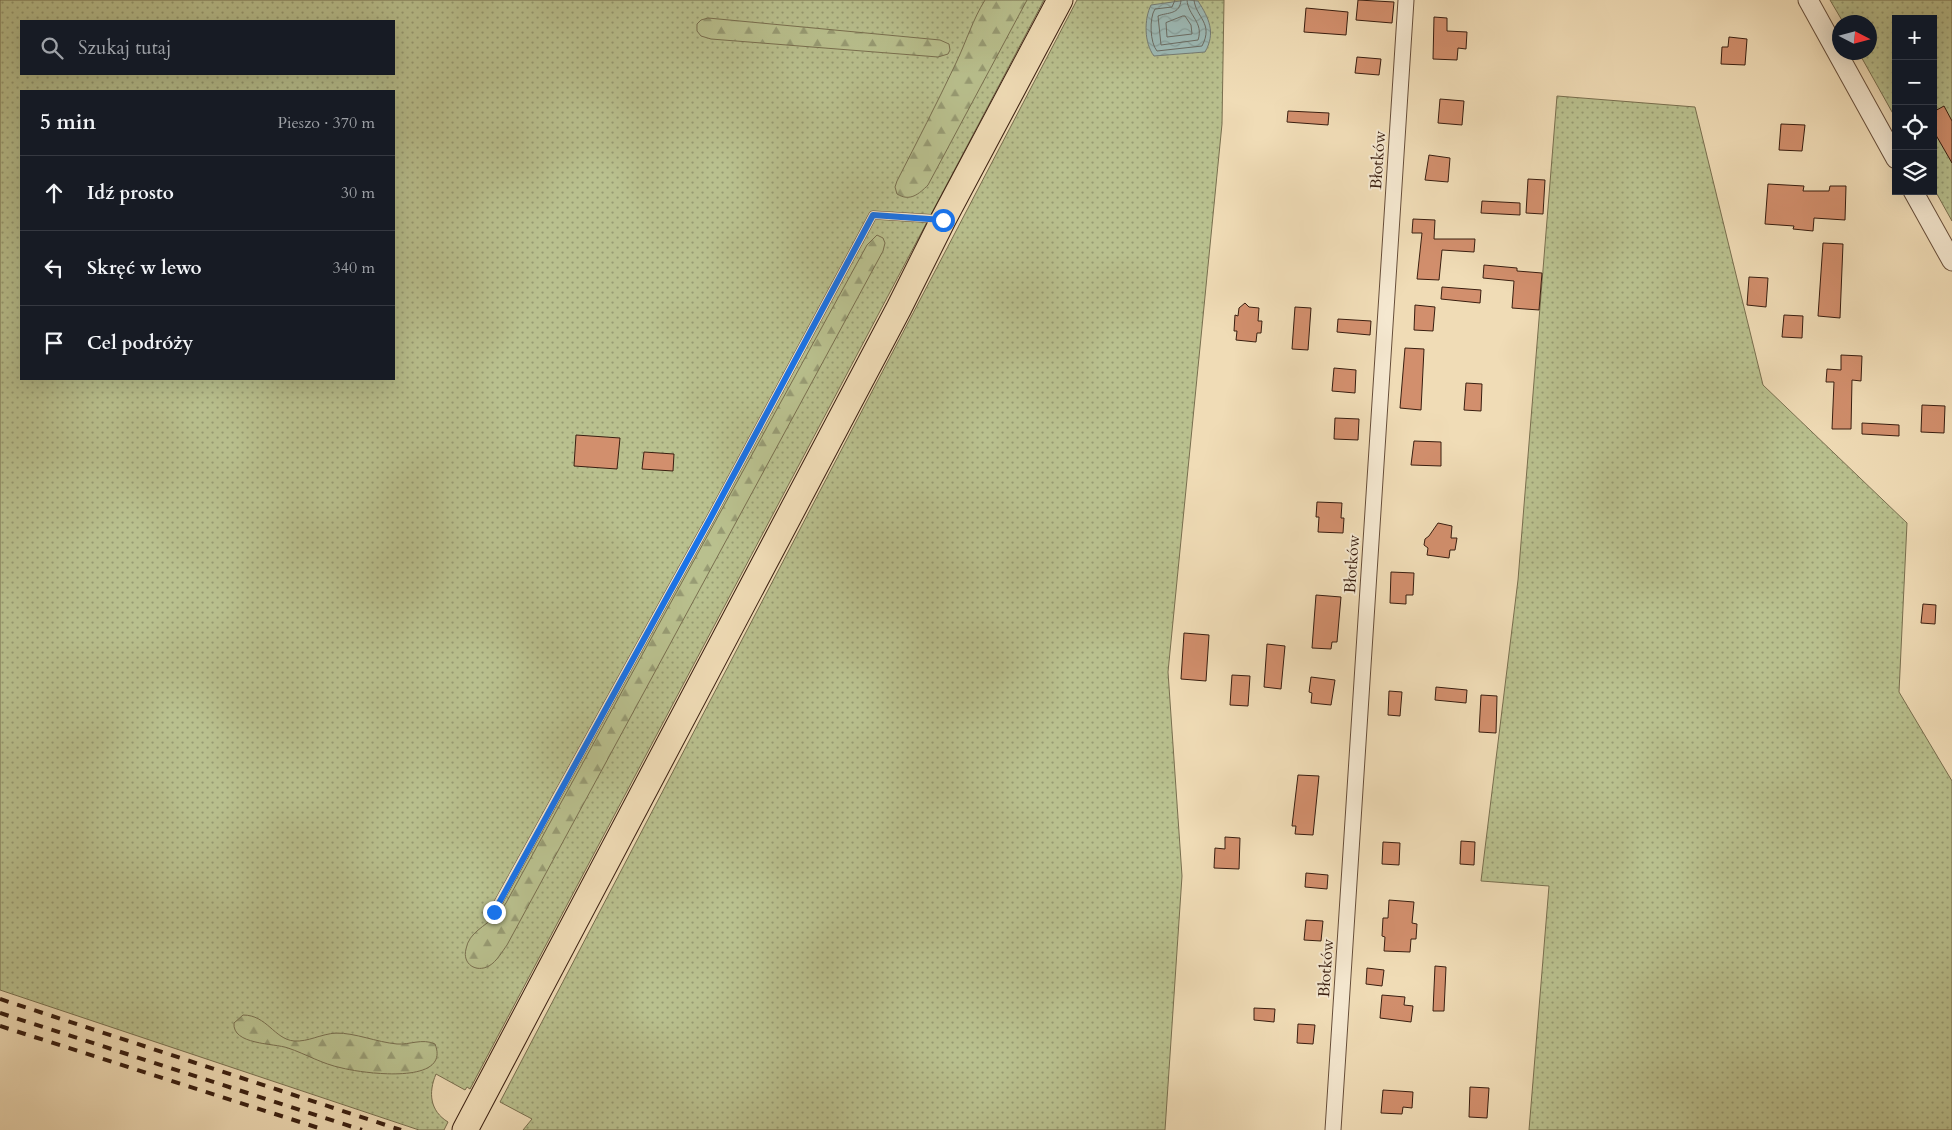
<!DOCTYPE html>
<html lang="pl">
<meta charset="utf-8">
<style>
:root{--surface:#171b24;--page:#242831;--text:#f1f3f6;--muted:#9ea1a6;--line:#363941}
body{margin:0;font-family:Cardo,serif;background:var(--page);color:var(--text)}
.controls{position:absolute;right:15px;top:15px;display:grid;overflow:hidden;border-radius:0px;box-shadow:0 5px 20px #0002}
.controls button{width:45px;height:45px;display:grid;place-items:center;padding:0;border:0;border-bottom:1px solid var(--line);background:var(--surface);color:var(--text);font:25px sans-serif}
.compass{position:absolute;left:1832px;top:15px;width:45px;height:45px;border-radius:50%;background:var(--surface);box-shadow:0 5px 20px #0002;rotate:96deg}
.stop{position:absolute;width:15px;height:15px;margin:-11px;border:4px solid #1a73e8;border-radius:50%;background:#fff}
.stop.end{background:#1a73e8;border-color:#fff;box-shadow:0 1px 5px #0008}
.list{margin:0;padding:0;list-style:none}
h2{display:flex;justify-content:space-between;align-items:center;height:65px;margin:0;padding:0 20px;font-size:21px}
h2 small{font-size:16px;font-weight:400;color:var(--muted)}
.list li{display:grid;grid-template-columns:32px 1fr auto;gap:15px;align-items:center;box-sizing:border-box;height:75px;padding:0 20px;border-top:1px solid var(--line)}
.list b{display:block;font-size:19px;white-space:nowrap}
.list em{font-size:16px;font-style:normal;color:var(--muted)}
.icon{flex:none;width:28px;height:28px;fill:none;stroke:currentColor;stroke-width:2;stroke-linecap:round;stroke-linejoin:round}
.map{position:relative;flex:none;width:1952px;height:1130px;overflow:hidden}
.search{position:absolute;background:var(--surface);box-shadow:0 5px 20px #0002;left:20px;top:20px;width:375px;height:55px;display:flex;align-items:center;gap:12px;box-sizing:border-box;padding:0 18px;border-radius:0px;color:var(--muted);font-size:19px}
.panel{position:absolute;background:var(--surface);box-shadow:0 5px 20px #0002;left:20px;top:90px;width:375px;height:290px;border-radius:0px}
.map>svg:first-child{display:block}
.grass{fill:url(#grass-dots);stroke:#796f4f;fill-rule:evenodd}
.forest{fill:url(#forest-firs);stroke:#796f4f}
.water{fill:url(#water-waves);stroke:#757c74}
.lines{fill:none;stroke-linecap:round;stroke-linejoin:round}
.shore{stroke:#6b6c63;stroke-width:1}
.building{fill:#d28f6d;stroke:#391e10}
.service-casing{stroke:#674e3a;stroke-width:9}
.minor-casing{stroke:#674e3a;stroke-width:17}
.tertiary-casing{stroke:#674e3a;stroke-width:21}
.trunk-casing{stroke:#391e10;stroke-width:27}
.service{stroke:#f5e8d0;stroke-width:8}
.minor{stroke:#f5e8d0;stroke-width:15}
.tertiary{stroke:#f5e8d0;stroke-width:19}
.trunk{stroke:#f0dcb6;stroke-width:25}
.rail{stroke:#391e10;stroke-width:4;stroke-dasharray:9 9;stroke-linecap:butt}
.route{stroke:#1a73e8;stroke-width:6}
.labels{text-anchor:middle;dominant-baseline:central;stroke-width:4;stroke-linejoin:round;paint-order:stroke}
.street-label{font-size:16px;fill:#391e10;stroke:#f5e8d0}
</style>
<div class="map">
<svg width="1952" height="1130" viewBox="0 0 1952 1130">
<defs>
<pattern id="grass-dots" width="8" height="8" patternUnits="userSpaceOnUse" patternTransform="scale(1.25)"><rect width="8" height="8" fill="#b9c08e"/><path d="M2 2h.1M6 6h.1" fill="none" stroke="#979b73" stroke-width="1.8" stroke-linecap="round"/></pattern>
<pattern id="forest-firs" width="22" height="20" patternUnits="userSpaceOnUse" patternTransform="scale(1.25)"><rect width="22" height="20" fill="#b9c08e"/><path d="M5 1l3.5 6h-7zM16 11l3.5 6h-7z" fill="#979b73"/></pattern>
<pattern id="water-waves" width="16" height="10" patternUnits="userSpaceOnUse" patternTransform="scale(1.25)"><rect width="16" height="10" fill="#9dbab6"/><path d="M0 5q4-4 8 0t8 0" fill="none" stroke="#889f9b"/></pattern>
</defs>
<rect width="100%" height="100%" fill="#f0dcb6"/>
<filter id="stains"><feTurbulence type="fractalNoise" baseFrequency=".004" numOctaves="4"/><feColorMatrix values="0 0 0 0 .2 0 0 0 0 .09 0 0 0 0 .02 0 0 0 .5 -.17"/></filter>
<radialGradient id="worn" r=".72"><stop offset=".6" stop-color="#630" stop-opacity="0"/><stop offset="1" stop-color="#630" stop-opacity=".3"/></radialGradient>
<!-- grass -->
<path class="grass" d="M0,0H1044L470,1089L467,1087L465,1090L436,1074C428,1093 430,1111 448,1122L444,1130H419L0,990ZM21,21H394V74H21ZM21,91H394V379H21Z
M1077,0H1224L1222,124L1168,672L1182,876L1165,1130H523L532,1119L500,1102Z
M1830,0H1952V221L1933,187V19H1896V119L1859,53L1870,52V22H1843Z
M1557,96L1695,107L1763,385L1907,523L1899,692L1952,781V1130H1529L1549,886L1481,881L1518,580Z"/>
<!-- forest -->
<path class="forest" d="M985,0H1027L928,185C919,194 910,202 897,194L895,187L897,181C917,142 937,103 956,63C966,42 973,19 985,0Z
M708,18L940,40L949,44L950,50L948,54L938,57L711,39L701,36L697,31V24L701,20Z
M877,235L883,238L885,243L883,251L507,945C502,952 497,961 489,966C476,973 462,964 466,949C469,932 485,927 496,915C500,912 503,907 506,903L867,245Z
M243,1015C267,1015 274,1039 294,1041C308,1042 321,1034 336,1033C356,1033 376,1042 397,1044C410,1045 422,1038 435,1044C452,1086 361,1073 342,1068C322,1064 306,1054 288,1048C274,1043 232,1045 234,1023Z"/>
<!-- water -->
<path class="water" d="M1187,0L1198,1C1209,18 1216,33 1205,52L1154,56C1144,43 1144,19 1151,5Z"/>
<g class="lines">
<!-- shore -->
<path class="shore" d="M1175,0L1172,7L1155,9C1149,18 1150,43 1157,51L1202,46C1214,23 1196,18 1194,0
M1181,0C1180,15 1168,12 1158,16L1161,45L1198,40C1204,22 1188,16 1187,0
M1183,16H1185L1191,25L1192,34L1167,37L1166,23Z"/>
</g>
<!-- building -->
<path class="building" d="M1358,0L1394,2L1392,23L1356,20Z
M1306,8L1348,12L1346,35L1304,32Z
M1434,17L1447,18V31L1467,32L1466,49L1458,48L1457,60L1433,59Z
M1729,37L1747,39L1745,65L1721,64L1722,47H1728Z
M1357,57L1381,59L1379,75L1355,73Z
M1440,99L1464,101L1462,125L1438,123Z
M1944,106L1952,121V163L1933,130V112Z
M1288,111L1329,113L1328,125L1287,122Z
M1781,124L1805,125L1802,151L1779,150Z
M1429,155L1450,158L1448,182L1425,180Z
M1528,179L1545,180L1543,214L1526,213Z
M1768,184L1804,186L1803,191H1829L1830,186H1846L1845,220L1814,218L1813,231L1793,229L1794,226L1765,224Z
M1482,201L1520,203V215L1481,213Z
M1413,219L1435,220L1434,239H1475L1474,252L1442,250L1439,280L1417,279L1422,233H1412Z
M1823,243L1843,244L1840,318L1818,316Z
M1484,265L1517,268V271L1542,273L1539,310L1512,308L1514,281L1483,278Z
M1749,277L1768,278L1766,307L1747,305Z
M1442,287L1481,290L1480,303L1441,299Z
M1245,303L1249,307L1259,308L1258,321H1262L1261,333H1257L1256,342L1236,340L1237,331H1234L1235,315L1238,316L1239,308Z
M1415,305L1435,307L1433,331L1414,330Z
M1295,307L1311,308L1308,350L1292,349Z
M1784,315L1803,316L1802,338L1782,337Z
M1338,319L1371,321L1370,335L1337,332Z
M1405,348L1424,349L1421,410L1400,408Z
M1841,355L1862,356L1861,381L1852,380L1851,429H1832L1834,382H1826L1827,369L1841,370Z
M1334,368L1356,370L1355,393L1332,391Z
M1466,383L1482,384L1481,411L1464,410Z
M1922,405L1945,406L1944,433L1921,432Z
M1335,418L1359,419L1358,440L1334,439Z
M1862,423L1899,425V436L1862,434Z
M576,435L620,438L617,469L574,466Z
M1414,441L1441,442V466L1411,465Z
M644,452L674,454L673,471L642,469Z
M1317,502L1342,503L1341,518H1344L1343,533L1318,532L1319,517H1316Z
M1438,523L1452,526L1451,538H1457L1455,550H1450L1449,558L1427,555L1428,548L1424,545L1425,539L1429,536Z
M1391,572L1414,573L1413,595H1406V604L1390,603Z
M1316,595L1341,597L1337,642H1332L1331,649L1312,648Z
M1923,604L1936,605L1935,624L1921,623Z
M1184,633L1209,635L1206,681L1181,679Z
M1267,644L1285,646L1281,689L1264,687Z
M1232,675L1250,676L1248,706L1230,705Z
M1311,677L1335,680L1331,705L1311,703L1312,693L1309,692Z
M1436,687L1467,690L1466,703L1435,700Z
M1389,691L1402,692L1400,716L1388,715Z
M1481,695L1497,696L1496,733L1479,732Z
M1298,775L1319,776L1313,835L1295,834L1296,826H1292Z
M1225,837L1240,838L1239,869L1214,868L1215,848L1225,849Z
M1461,841L1475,842L1474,865L1460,864Z
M1383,842L1400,843L1399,865L1382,864Z
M1306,873L1328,875L1327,889L1305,887Z
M1389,900L1414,902L1412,923L1417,924L1416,939H1411L1410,952L1384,951L1385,937L1382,936L1383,918H1388Z
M1306,920L1323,921L1321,941L1304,940Z
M1435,966L1446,967L1444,1011H1433Z
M1367,968L1384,970L1382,986L1366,984Z
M1382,995L1405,997L1404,1005L1413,1006L1411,1022L1380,1018Z
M1254,1008L1275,1009L1274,1022L1254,1020Z
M1298,1024L1315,1025L1313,1044L1297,1043Z
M1470,1087L1489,1088L1487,1118L1469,1117Z
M1383,1090L1413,1092L1412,1108L1403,1107L1402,1114L1381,1113Z"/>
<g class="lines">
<defs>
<path id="service" d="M493,912L710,519L873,215L938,219"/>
<path id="minor" d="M1333,1130L1406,0"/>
<path id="tertiary" d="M1808,0L1896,159
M1913,191L1952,261"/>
<path id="trunk" d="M465,1130L899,308L943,220L1060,0"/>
</defs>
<!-- service casing -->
<use href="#service" class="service-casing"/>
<!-- minor casing -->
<use href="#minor" class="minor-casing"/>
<!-- tertiary casing -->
<use href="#tertiary" class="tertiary-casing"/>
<!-- trunk casing -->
<use href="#trunk" class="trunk-casing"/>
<!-- service -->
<use href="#service" class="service"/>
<!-- minor -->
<use href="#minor" class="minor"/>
<!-- tertiary -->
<use href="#tertiary" class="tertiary"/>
<!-- trunk -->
<use href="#trunk" class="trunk"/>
<!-- rail -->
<path class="rail" d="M0,999L401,1130
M0,1013L362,1130
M0,1026L325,1130"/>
</g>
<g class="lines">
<!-- route -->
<path class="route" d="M494,912L710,519L873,215L943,220"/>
</g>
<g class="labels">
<!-- street labels -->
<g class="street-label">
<text transform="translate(1378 160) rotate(-86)">Błotków</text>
<text transform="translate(1352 564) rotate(-86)">Błotków</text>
<text transform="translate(1326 968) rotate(-86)">Błotków</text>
</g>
</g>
<rect width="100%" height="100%" filter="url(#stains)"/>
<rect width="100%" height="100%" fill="url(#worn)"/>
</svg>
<div class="controls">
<button>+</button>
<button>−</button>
<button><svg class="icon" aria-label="locate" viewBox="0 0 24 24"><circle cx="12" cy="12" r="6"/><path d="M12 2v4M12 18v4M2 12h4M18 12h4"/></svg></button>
<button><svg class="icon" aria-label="layers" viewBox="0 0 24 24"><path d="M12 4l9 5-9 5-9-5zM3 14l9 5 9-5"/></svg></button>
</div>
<svg class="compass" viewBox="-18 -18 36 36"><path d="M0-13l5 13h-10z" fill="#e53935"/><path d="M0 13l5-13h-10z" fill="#9ea1a6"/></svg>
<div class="stop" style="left:943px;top:220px"></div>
<div class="stop end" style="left:494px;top:912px"></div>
<div class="search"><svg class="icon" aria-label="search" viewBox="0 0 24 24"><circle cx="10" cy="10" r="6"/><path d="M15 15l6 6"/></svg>Szukaj tutaj</div>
<section class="panel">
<h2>5 min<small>Pieszo · 370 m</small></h2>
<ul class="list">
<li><svg class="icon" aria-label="ahead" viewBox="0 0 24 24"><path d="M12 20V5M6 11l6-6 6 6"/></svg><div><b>Idź prosto</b></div><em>30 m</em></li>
<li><svg class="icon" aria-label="left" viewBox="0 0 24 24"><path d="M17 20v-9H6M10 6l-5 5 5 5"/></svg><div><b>Skręć w lewo</b></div><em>340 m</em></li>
<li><svg class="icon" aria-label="arrive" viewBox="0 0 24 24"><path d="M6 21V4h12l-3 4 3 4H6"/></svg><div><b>Cel podróży</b></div></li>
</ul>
</section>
</div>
